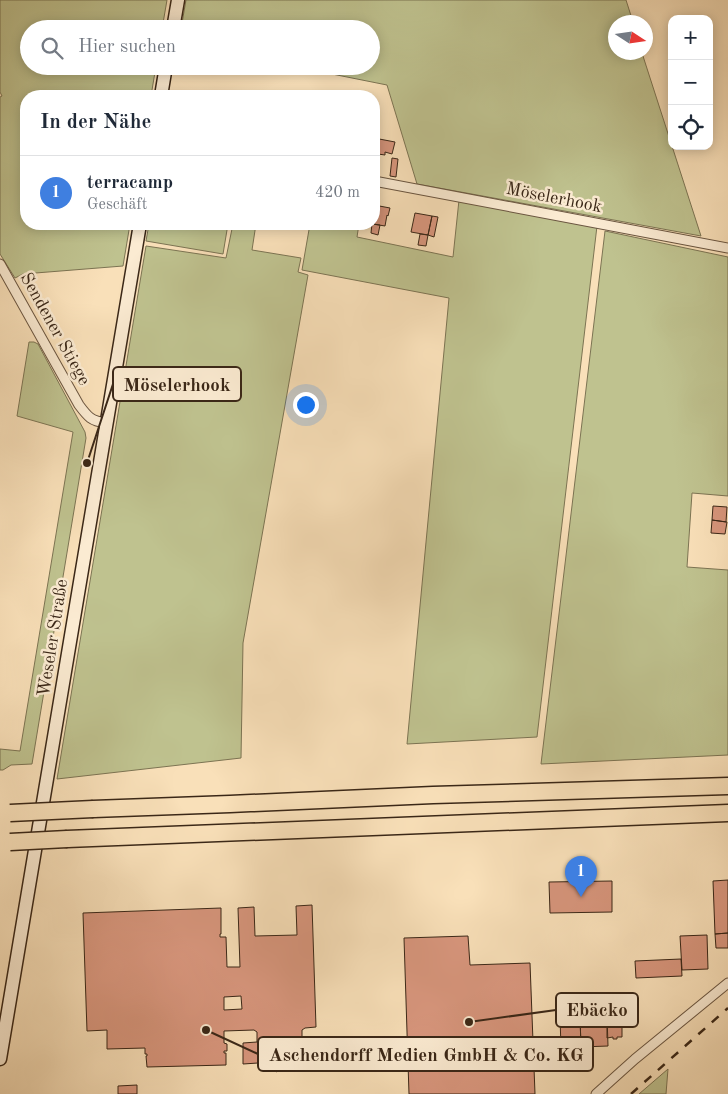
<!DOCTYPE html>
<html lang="de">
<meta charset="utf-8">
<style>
:root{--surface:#fff;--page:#f2f2f3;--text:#1f2937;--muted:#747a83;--line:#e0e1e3;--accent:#ea580c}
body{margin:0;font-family:"Old Standard TT",serif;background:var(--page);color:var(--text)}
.controls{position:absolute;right:15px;top:15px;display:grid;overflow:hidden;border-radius:10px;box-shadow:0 2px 12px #0003}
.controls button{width:45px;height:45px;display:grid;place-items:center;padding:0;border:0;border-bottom:1px solid var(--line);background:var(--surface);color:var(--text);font:25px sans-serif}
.compass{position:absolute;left:608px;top:15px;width:45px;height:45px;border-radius:50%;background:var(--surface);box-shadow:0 2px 12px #0003;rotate:102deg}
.you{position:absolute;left:305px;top:404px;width:18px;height:18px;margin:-12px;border:4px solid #fff;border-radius:50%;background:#1a73e8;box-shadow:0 0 0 8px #1a73e833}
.badge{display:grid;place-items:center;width:32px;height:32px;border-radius:50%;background:var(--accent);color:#fff;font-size:16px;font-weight:700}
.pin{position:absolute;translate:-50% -41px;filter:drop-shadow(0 1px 2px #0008)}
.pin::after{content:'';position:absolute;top:26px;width:18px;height:15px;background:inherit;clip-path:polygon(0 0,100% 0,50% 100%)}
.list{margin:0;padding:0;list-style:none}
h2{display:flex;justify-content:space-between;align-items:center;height:65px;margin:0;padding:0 20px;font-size:21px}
h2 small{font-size:16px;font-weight:400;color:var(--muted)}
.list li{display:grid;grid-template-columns:32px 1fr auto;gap:15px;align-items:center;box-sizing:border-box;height:75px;padding:0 20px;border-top:1px solid var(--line)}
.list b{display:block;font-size:19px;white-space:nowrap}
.list p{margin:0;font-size:16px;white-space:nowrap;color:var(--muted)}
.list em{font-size:16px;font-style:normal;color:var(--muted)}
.icon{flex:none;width:28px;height:28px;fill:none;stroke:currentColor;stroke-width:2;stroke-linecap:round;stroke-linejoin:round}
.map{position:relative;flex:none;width:728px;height:1094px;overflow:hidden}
.search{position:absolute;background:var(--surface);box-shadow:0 2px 12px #0003;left:20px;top:20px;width:360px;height:55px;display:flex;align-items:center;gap:12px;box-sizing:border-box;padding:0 18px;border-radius:28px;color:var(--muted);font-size:19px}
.panel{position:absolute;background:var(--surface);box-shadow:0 2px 12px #0003;left:20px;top:90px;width:360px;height:140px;border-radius:20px}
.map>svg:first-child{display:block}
.green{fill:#bfc28f;stroke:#7c7453}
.building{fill:#d8967d;stroke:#3a2717;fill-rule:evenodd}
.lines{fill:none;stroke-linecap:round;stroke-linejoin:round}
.street-casing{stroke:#6a5540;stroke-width:11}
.secondary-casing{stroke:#3a2717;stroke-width:15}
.highway-casing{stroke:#3a2717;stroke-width:19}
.street{stroke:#fbebd2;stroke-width:9}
.secondary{stroke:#fbebd2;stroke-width:12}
.highway{stroke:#f9e0b9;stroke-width:16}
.rail{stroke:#3a2717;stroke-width:2.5;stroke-dasharray:9 9;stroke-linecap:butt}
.highway-bridge-casing{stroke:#3a2717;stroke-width:19;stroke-linecap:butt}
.highway-bridge{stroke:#f9e0b9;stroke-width:16}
.labels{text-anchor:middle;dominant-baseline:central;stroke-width:5;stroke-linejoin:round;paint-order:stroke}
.street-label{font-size:18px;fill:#3a2717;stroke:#fbebd2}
.leader{fill:none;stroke:#3a2717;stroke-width:2}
.callout-dot{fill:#3a2717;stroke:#fbebd2;stroke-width:2}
.callout{fill:#fbebd2;stroke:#3a2717;stroke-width:2}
.callout-label{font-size:19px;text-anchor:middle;font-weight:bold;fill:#3a2717}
</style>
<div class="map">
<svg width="728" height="1094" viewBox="0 0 728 1094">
<rect width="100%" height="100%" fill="#f9e0b9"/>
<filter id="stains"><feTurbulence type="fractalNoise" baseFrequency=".004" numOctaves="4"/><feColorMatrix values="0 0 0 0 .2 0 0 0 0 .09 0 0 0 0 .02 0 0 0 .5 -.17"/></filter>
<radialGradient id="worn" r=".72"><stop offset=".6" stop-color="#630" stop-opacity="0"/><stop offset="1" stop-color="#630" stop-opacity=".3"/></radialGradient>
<!-- green -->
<path class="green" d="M0,0H167L162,29H29V66H156L151,96H26V224H130L123,266L23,274L15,278L0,254V97L2,96L0,92Z
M186,0H626L633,22H616V52L642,53L701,236L417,184L387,85L292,66H371V29H181Z
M459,200L597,226L537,737L407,744L449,298L302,270L310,224H359L357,237L453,257Z
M149,224H228L223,254L146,241Z
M233,224H256L252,250L301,258L298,272L308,275L243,643L241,758L57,779L146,246L226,258Z
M605,231L728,257V496L692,493L687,567L728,570V755L541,764Z
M29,342H34L38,344L85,432L86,438L32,764L11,765L3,770H0V749L20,751L73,432L17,416Z
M668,1069L666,1094H639Z"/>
<!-- building -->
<path class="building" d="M374,138L395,142L392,154L385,152V155L378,154L379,151H374Z
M392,158L398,159L396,177L390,176Z
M374,205L390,208L388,216L387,215L385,226L373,224H374Z
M415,213L432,216L428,235L411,232Z
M432,216L438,217L434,237L428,235Z
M372,224L380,225L378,235L371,233Z
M420,234L428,235L426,246L418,245Z
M713,506L727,507L726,522L712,520Z
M712,520L727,522L725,534L711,533Z
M728,880V933L715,934L713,881Z
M612,881V912L550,913L549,882Z
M312,905L316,1027L305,1028L302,1030V1041L317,1040L318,1061L303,1062V1067H283L284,1068H282L276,1072L273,1068H259L258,1063L243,1064V1043L257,1042V1032L254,1030L224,1031V1043L227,1044V1051H224V1053H226V1065L147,1067L146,1056H147V1054H145V1048L107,1049V1030L87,1031L83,913L221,908V934H220V937H226L227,967H240L238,908L254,907L255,936L297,935L296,906ZM241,996L242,1009L224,1010V997Z
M728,933V948H716L715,934Z
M707,935L708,969L682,970L680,936Z
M468,936L470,965L530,963L535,1094H409L404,938Z
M681,959L682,976L636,978L635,961Z
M607,1016L608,1046L581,1047L580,1017Z
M560,1017H580L581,1047L561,1048Z
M607,1020H622V1037H617V1039H613V1037L607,1038Z
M137,1085V1094H118V1086Z"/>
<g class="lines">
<defs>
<path id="street" d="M374,181L728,248
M0,264L79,405C88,417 91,421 106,423
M596,1094L635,1059L728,983"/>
<path id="secondary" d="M173,29L178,0
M161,96L166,66
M0,1059L140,224"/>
<path id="highway" d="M93,809L230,804L433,795L728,786
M67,839L728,813"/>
</defs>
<!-- street casing -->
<use href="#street" class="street-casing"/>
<!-- secondary casing -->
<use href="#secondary" class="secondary-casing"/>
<!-- highway casing -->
<use href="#highway" class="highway-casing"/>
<!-- street -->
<use href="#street" class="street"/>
<!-- secondary -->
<use href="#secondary" class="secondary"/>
<!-- highway -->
<use href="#highway" class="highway"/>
<!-- rail -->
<path class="rail" d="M631,1094L728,1008"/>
<defs>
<path id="highway-bridge" d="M10,813L93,809
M10,842L67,839"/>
</defs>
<!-- highway-bridge casing -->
<use href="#highway-bridge" class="highway-bridge-casing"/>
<!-- highway-bridge -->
<use href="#highway-bridge" class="highway-bridge"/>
</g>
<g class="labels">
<!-- street labels -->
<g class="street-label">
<text transform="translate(554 198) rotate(11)">Möselerhook</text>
<text transform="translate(55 329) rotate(61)">Sendener Stiege</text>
<text transform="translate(53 638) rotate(-81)">Weseler Straße</text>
</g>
</g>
<!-- callouts -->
<path class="leader" d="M87 463L113 384M469 1022L556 1010M206 1030L258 1054"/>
<g class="callout-dot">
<circle cx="87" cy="463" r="5"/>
<circle cx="469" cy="1022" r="5"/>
<circle cx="206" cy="1030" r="5"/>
</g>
<g class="callout">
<rect x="113" y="367" width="128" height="34" rx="5"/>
<rect x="556" y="993" width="82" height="34" rx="5"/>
<rect x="258" y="1037" width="335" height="34" rx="5"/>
</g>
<g class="callout-label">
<text x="177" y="391">Möselerhook</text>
<text x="597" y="1016">Ebäcko</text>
<text x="426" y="1061">Aschendorff Medien GmbH &amp; Co. KG</text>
</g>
<rect width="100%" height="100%" filter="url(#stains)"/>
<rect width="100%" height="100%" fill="url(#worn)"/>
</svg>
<div class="controls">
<button>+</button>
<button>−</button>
<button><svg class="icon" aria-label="locate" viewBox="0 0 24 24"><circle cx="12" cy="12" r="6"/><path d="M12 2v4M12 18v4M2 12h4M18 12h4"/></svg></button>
</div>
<svg class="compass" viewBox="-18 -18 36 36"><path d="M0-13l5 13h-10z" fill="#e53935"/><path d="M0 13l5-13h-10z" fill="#747a83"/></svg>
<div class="you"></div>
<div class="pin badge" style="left:581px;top:897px;background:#3f7fe0">1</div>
<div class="search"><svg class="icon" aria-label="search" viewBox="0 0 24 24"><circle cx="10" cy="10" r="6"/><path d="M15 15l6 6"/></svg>Hier suchen</div>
<section class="panel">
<h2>In der Nähe<small></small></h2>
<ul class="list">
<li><span class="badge" style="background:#3f7fe0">1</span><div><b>terracamp</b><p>Geschäft</p></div><em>420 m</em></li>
</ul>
</section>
</div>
